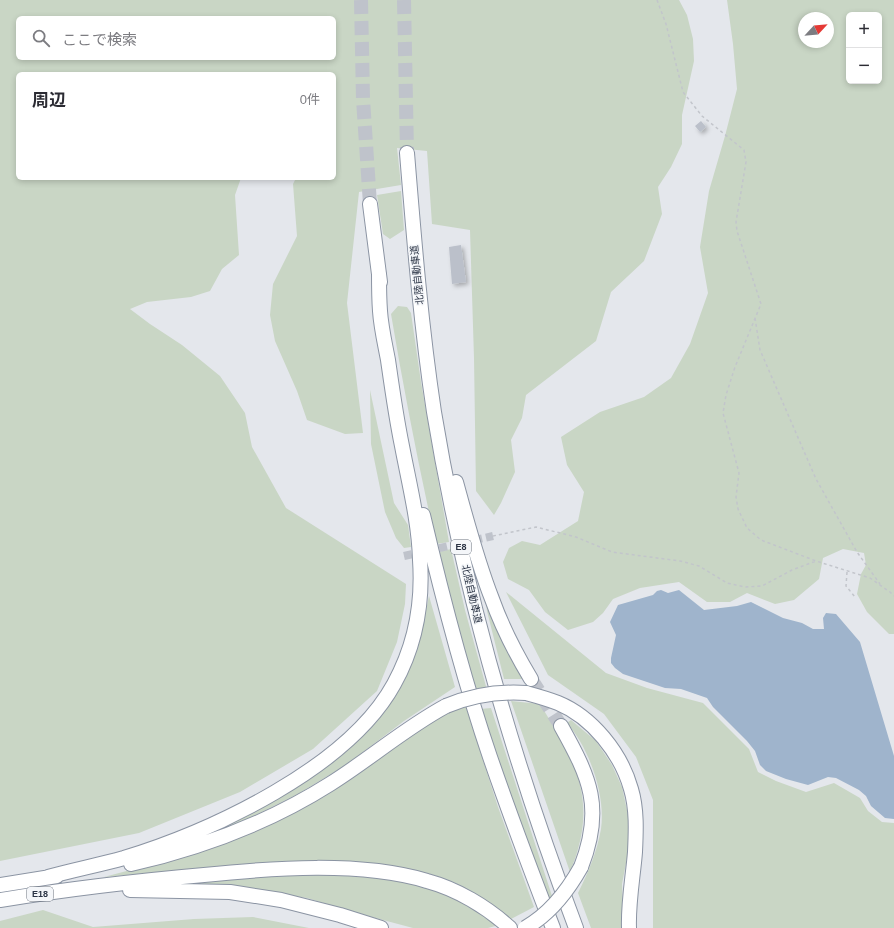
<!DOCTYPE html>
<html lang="ja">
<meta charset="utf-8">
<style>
:root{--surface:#fff;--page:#f2f2f3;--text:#2b2b33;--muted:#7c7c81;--line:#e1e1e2}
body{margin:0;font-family:Arial,"Noto Sans JP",sans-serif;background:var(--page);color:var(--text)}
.controls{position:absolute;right:12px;top:12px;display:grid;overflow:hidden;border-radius:6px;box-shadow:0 2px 6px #0003}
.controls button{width:36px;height:36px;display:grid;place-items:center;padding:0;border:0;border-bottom:1px solid var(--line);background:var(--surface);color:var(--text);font:20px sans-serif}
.compass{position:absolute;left:798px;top:12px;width:36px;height:36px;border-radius:50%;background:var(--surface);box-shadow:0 2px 6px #0003;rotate:64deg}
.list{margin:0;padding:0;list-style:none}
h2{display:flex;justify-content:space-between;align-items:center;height:52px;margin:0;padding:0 16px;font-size:17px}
h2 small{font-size:13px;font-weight:400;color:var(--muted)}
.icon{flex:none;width:22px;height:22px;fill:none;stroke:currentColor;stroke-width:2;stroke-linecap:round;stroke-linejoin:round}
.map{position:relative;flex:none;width:894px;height:928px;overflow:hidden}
.search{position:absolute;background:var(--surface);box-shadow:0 2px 6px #0003;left:16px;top:16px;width:320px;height:44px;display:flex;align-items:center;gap:10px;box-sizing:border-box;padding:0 14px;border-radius:6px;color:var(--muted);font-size:15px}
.panel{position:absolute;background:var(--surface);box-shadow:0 2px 6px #0003;left:16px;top:72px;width:320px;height:108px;border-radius:6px}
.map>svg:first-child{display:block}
.green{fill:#c9d6c5;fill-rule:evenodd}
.water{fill:#9fb4cc}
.building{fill:#bbc0ca;filter:url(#shadow)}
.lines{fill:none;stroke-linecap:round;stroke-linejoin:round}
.minor-tunnel{stroke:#bfc3cb;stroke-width:8;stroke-dasharray:8 4;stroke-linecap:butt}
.motorway-tunnel{stroke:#bfc3cb;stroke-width:14;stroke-dasharray:14 7;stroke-linecap:butt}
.motorway-casing{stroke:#8b94a3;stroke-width:16}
.path{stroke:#c2c5cb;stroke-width:1.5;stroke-dasharray:3 3;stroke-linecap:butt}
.motorway{stroke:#fff;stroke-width:14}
.motorway-bridge-casing{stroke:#8b94a3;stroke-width:16;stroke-linecap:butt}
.motorway-bridge{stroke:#fff;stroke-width:14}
.labels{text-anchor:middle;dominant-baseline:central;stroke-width:3;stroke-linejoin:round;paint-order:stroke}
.shield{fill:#f4f6f9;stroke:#676e7b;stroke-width:1}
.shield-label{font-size:9px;font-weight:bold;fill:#2b3445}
.street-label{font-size:10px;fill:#2b3445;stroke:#f4f6f9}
</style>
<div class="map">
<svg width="894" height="928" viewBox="0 0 894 928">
<defs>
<filter id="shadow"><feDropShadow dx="2.5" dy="2.5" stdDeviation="2" flood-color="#0004"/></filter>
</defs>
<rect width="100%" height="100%" fill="#e4e7ec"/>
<!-- green -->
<path class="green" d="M0,0H679L687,15L693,39L694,61L682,115V144L671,167L658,187L662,214L644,261L611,292L596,341L526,395L522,418L511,440L515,472L501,503L494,515L476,491L474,358L470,230L432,224L427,151L397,148L401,185L359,192L347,303L363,433L345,434L307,420L297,391L275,341L270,315L273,284L297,236L293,184L296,178H334V74H18V178H241L235,195L239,255L222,269L210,291L191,297L147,302L130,309L150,324L182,345L220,376L245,413L252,447L286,508L406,584L405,604L397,642L377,691L313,749L240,792L139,833L0,861ZM18,18H334V58H18Z
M727,0H894V634H889L867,612L857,594L861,574L866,565L864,553L843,549L823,558L819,579L794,600L775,604L747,593L730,602H707L679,582L640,588L613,599L603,613L593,622L568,630L545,612L529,590L508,579L503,562L509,548L522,541L540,545L578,521L584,492L567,465L561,437L600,412L644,397L671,378L690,344L708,293L700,247L709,191L725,136L737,89L733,44ZM849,15H879V81H849ZM804,18H828V42H804Z
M401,191L404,230L390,239L383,234L377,195Z
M398,306L407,307L411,313L421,382L449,542L436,544C419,468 404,391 391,314Z
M370,390L394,503L408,525L411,547L404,548L396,538L385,512L371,444Z
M451,549L465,610L487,690L475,693L438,552Z
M506,592L606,673L647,688L703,703L749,749L758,772L776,781L806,792L834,783L860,798L868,811L882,822L894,823V928H653V800L636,757L604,714L548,675Z
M429,596L455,687L404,721L346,765L298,794L252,817L221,830L304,780L355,742L421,634Z
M485,596L525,679H504L487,611Z
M511,701L540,704C569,752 595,790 578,849C576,857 573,864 570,872Z
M466,707L498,807L534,907L511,919C493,906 474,891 453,882C393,858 327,861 264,864C211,867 158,872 104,877L187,855L258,827L437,716Z
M491,708L552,896L549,901L480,709Z
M571,720L596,741L612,765L622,787L628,815V853L622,884L624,928H591L578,893C588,873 597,852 601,829C606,795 589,748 567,723Z
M337,874C378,877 419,880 457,899C472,906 486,916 499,925L488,928H413L353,912L307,898L262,891L187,882L238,878Z
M43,910L93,927L194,919L253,917L309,928H0V921Z"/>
<!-- water -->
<path class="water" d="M661,590L668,593L679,590L704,610L737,606L751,602L783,618L802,623L813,629H824L823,618L826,613L836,614L860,642L894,756V819L885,818L871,806L866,796L859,790L836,778L828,777L808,785L786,779L766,771L760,765L755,751L747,741L713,707L707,698L681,689L665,688L623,674L615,668L611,663V658L616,635L610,622L618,605L653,595L657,591Z"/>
<!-- building -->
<path class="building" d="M701,121L706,127L700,132L695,126Z
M461,245L466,282L452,284L449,247Z"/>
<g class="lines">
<!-- minor-tunnel -->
<path class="minor-tunnel" d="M404,556L493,536"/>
<!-- motorway-tunnel -->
<path class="motorway-tunnel" d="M361,0L363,99L370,204
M404,0L407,153
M531,679L561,726"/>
<defs>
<path id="motorway" d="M407,153C414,239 421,326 434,412C463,588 513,761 576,928
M370,204L380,282
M456,482C467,522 477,561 492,599C502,627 516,654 531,679
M423,515C442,596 463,678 490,757C510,815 531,871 553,928
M526,693C537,696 548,699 558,703C592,717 621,753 631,789C637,809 636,831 635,852C633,877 628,903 629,928
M561,726C590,778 604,808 581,867
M131,864C201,848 270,822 330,784C370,759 405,728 446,706
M48,877C73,870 99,865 124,858C212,831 348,768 394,684C415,646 423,603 420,560C419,522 409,483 402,446C396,417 392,388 388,360C385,344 381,327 380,311C379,298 379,286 379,273
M0,885L57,876
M130,890L230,892L281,900L340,915L381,928
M0,900C68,889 136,881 204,875C273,868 360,861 427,881C457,889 487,907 510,928"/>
</defs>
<!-- motorway casing -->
<use href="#motorway" class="motorway-casing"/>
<!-- path -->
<path class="path" d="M657,0L666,24L683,92L702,116L744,150L746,162L736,222L737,231L761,304L735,367L726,395L723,413L739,473L736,497L738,509L747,528L761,540L816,561L870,578L890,592L894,596
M755,318L760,350L816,479L857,552L880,584
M493,536L536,527L576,537L612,552L680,561L699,566L727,583L745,587L762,586L792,570L816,561
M847,572L846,586L855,597"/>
<!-- motorway -->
<use href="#motorway" class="motorway"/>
<defs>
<path id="motorway-bridge" d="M446,706C473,695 497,691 526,693
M525,928C550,914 567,892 581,867"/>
</defs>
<!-- motorway-bridge casing -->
<use href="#motorway-bridge" class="motorway-bridge-casing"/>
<!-- motorway-bridge -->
<use href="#motorway-bridge" class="motorway-bridge"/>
</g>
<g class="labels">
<!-- shield labels -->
<g class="shield">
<rect x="451" y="540" width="20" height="14" rx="3"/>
<rect x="27" y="887" width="26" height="14" rx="3"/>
</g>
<g class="shield-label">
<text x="461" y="547">E8</text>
<text x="40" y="894">E18</text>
</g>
<!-- street labels -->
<g class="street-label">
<text transform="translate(417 275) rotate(-96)">北陸自動車道</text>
<text transform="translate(472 594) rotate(77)">北陸自動車道</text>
</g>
</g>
</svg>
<div class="controls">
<button>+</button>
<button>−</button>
</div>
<svg class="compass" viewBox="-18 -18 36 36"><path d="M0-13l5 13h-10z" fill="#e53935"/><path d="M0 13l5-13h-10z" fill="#7c7c81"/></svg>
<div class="search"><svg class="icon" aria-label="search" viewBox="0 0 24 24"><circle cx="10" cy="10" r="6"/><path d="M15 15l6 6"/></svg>ここで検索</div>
<section class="panel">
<h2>周辺<small>0件</small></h2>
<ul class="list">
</ul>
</section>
</div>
